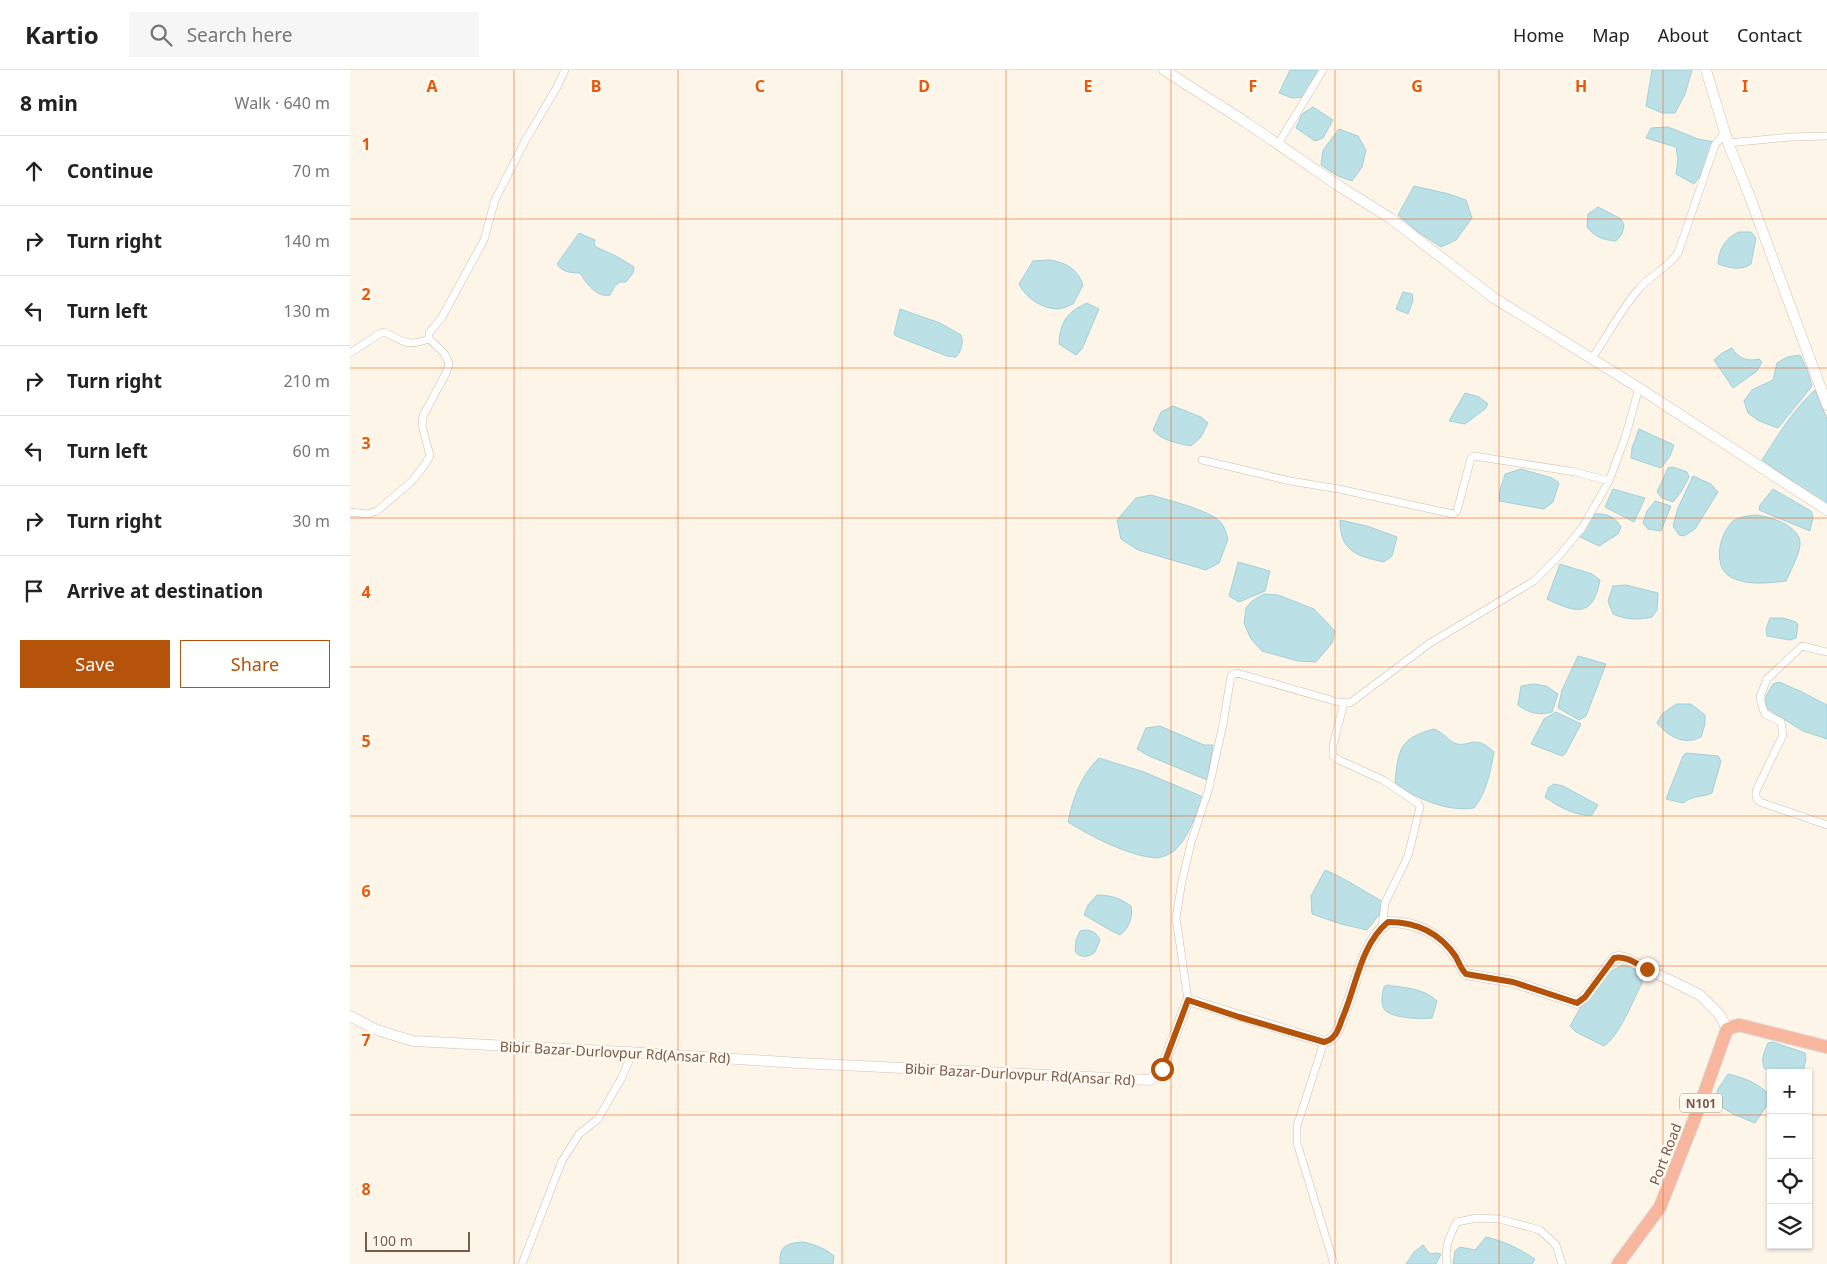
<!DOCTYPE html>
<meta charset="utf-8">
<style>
:root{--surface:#fff;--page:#f6f6f6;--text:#222;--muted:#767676;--line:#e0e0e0;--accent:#b45309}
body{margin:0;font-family:"Noto Sans",sans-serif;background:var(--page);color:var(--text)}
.controls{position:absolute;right:15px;bottom:15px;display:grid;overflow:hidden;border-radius:0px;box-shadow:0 1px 4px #0004}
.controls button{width:45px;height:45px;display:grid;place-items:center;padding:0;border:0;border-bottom:1px solid var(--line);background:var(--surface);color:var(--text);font:25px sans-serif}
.scale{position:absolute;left:15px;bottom:12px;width:105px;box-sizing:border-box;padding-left:5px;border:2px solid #785b4b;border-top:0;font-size:14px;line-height:18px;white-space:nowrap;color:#785b4b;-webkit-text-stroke:4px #fff9ef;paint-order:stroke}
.stop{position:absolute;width:15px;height:15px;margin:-11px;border:4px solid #b45309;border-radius:50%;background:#fff}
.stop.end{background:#b45309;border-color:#fff;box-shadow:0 1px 5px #0008}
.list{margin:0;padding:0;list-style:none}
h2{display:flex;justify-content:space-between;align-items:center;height:65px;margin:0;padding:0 20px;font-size:21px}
h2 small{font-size:16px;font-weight:400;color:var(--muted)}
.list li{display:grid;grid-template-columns:32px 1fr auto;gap:15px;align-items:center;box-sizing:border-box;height:70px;padding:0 20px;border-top:1px solid var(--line)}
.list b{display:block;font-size:19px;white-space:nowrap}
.list em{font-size:16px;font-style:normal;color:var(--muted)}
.actions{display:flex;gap:10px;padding:15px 20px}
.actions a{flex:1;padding:11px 0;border:1px solid var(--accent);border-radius:0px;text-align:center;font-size:18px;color:var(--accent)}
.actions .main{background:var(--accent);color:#fff}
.icon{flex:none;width:28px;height:28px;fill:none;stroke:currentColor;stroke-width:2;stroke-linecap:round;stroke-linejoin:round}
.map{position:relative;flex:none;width:1477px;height:1194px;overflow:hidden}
header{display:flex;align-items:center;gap:30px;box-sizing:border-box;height:70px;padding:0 25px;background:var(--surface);border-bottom:1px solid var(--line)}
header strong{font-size:24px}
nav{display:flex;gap:28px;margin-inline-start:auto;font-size:18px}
.search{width:350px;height:45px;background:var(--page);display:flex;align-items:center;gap:12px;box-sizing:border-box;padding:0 18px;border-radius:0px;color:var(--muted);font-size:19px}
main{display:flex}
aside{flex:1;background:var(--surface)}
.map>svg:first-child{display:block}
.water{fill:#bbe1e7;stroke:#a1d0d9}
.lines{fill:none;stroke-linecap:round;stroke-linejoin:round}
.street-casing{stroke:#cfbdad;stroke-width:8}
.secondary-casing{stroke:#d5bfad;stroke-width:11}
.highway-casing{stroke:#dcd4d0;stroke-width:14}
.street{stroke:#fff;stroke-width:7}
.secondary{stroke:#fff;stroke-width:10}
.highway{stroke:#f8b69e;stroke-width:12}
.route{stroke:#b45309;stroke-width:6}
.grid{fill:none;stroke:#e8590c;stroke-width:1;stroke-opacity:0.55}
.labels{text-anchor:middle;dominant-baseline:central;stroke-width:5;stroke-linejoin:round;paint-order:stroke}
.shield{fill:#fff9ef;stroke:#a08a7c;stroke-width:1}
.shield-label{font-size:12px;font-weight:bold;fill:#785b4b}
.street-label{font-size:14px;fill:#785b4b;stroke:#fff9ef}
.grid-label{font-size:16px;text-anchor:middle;font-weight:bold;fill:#e8590c;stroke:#fff9ef;stroke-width:5;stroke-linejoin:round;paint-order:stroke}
</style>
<header>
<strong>Kartio</strong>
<div class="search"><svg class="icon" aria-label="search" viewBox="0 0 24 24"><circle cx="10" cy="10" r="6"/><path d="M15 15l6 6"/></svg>Search here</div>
<nav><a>Home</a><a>Map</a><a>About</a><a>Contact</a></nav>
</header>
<main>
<aside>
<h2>8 min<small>Walk · 640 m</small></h2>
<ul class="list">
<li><svg class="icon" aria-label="ahead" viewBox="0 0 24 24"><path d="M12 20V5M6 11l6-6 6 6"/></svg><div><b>Continue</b></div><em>70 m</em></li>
<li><svg class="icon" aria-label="right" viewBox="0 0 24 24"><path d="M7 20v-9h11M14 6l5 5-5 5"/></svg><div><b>Turn right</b></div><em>140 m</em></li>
<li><svg class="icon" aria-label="left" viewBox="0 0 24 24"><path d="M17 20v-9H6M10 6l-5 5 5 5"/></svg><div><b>Turn left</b></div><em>130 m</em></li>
<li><svg class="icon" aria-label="right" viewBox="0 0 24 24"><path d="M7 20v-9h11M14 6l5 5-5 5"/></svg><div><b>Turn right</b></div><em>210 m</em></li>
<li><svg class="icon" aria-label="left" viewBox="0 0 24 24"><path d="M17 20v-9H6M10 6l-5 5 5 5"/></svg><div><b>Turn left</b></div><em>60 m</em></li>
<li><svg class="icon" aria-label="right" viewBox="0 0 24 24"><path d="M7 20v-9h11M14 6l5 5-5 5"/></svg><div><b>Turn right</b></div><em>30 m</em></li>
<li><svg class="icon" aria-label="arrive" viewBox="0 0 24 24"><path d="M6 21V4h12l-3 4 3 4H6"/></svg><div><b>Arrive at destination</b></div></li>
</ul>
<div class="actions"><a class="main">Save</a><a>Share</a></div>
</aside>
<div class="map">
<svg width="1477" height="1194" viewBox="0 0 1477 1194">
<rect width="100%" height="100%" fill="#fdf5e8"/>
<!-- water -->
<path class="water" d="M940,0H968L953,27L942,28L929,23Z
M1302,0H1342L1335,24L1325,43H1312L1296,36Z
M963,37L983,50L973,68L965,71L946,58L952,44Z
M1318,57L1348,69L1364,72L1353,102L1344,114L1326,104L1328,89L1326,77L1296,68L1301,58Z
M989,59L1008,66L1016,80L1012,97L1002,111L988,106L971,95L973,80Z
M1064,116L1099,124L1116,130L1122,148L1106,170L1091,177L1068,162L1048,145Z
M1248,137L1271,149L1274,155L1272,164L1266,171C1253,170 1245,167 1237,157L1238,144Z
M1389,162H1401L1406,168L1401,194C1390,201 1380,198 1368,194C1369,179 1375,168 1389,162Z
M229,163L245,170L244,176L266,186L284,197L283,203L276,212H270L264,217L260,225C247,228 236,213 230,203C221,203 212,202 207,194Z
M699,190C715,192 728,199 733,215L723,234C718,236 712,239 707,239C691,238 676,228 669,214L683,191Z
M1053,222L1062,224L1063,230L1058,244L1046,239Z
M737,233L749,239L732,279L726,285L709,274C710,252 717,242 737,233Z
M550,239L590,253L611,265C614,272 611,282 606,287L597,286L546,266L544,264Z
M1382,278C1388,288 1397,292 1409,289L1412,292L1407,301L1383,318L1364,290L1372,283Z
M1450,285L1457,300L1462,316L1428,358L1409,351L1398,343L1394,331L1402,320L1423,310L1427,293L1437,287Z
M1465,320L1477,349V435L1412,390C1428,365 1443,340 1465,320Z
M1115,323L1129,327L1138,334L1135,339L1115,354L1099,351Z
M823,336L851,347L858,353L851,367L841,376C827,373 812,371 803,360L811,342Z
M1289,359L1324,375L1320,386L1311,398L1281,388L1282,378Z
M1323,397L1337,402L1339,407L1331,422L1323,432L1312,428L1307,422L1318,398Z
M1171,399L1202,408L1209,413L1203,432L1194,439L1149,431L1150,420L1155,404Z
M1343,406L1361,414L1368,422L1345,459L1334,466L1329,465L1323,456L1328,438Z
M1263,419L1295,428L1284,452L1255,437Z
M1423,419L1461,441L1463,447L1460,461L1409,440L1410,435Z
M801,425C817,430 864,441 872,454C875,458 876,464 878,469L869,493L856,500L788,480L771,469L767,450L786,428Z
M1305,431L1321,436L1311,461L1298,459L1293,453L1297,441Z
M1245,444C1257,443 1265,447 1271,457L1268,464L1249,476L1230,467L1238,451Z
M1405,445C1419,446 1452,456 1450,475C1449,485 1440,502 1436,511C1418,513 1395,516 1379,506C1362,494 1370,463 1383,451C1388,447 1398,446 1405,445Z
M990,450L1017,456L1047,467L1042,486L1034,492C1006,486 990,481 990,450Z
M888,492L920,501L915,521L889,532L879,526Z
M1210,494L1242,504L1250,510C1243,548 1226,543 1197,529Z
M1276,515L1308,523L1307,540L1302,547C1289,550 1276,550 1263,544L1258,531L1263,516Z
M914,524L928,525L964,539L985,561L982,573L966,592L948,591L912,581L901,569L894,553L896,538L902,531Z
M1420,548H1433L1446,552L1448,555L1446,568L1440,570L1417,566L1416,559Z
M1228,586L1256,594L1236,646L1229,650L1208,638L1212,620Z
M1429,612L1450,621L1477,635V669L1453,661L1416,638V626L1423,614Z
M1184,614L1196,616L1208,624L1202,642C1190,646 1178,643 1168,635L1171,616Z
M1326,634H1341L1355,645V654L1351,667C1334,676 1318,666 1307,653L1312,644Z
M1206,642L1231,654L1215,684L1212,686L1181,674L1194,649Z
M810,656L854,675H863L857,710L799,686L787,679L796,658Z
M1084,659C1094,663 1098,671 1107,674C1112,675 1115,674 1119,673C1130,670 1136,675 1144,682C1141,700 1136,724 1124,738C1097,742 1067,729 1045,713C1048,679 1050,668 1084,659Z
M1336,683L1368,686L1371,691L1362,723C1351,728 1345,724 1333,733L1316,729L1333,686Z
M749,688L794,702L853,727C845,745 839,768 824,781C820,784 811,788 806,788C779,786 740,766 718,752C723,728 731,705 749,688Z
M1204,714L1213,716L1248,735L1242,745C1227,747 1207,736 1195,727L1199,717Z
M975,800C995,808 1013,821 1032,831L1029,845L1017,860L991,854L962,844L961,826Z
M747,825C760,825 770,828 781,836C783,847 780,857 770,865L760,860L734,845L738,835Z
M734,860C742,860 747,863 750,870L745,882C739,888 729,888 725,881L726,870L730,861Z
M1273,895L1283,898L1292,907V913C1283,930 1270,965 1254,976L1226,962L1220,956C1233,933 1248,905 1273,895Z
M1037,915C1054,918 1074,918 1087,931L1082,948C1072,949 1037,949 1033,937C1031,931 1032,923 1034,917Z
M1423,972L1455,983L1456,988L1453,1003H1422L1414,998C1411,988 1414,982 1418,973Z
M1378,1004C1395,1008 1408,1013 1421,1026V1029L1405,1053L1383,1044L1364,1032L1368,1019Z
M1136,1167C1154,1171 1170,1179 1185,1189L1182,1194H1103L1105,1181L1110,1177L1125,1180Z
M454,1172C465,1175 475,1178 484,1186L483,1194H430C429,1175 437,1173 454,1172Z
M1073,1175L1080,1184L1086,1183L1091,1184L1086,1194H1056L1064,1182Z"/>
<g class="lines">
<defs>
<path id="street" d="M1378,73L1441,67L1477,66
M928,74L973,0
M0,283L31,263L34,262C55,272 56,277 79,269
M1242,288C1257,267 1271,239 1288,220C1300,205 1317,199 1328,183L1365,75L1375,62
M852,390L940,411L989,419L1103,444L1107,441L1121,388L1124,386L1225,402L1259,411
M0,442L18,444L27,441L61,412L71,400L80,386L72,355L73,346L97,301L99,293L94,283L79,269V263L92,247L134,170L145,130L175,71L207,17L215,0
M1477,582L1452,576L1417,609L1410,627L1412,636L1415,644L1431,652L1433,665L1406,721V727L1410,732L1477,755
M994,633L983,675V686L989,690L1033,710L1069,734L1070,737L1058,786L1035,833L1032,857
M838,930L826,848L832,811L841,773L859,718L873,654L881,606L887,603L988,632L1000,633L1080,573L1184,511L1209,486L1232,458L1259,411L1275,368L1289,318
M974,972L947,1056V1073L984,1194
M172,1194L212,1091L229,1064L248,1049L271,1009L283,982
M1097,1194C1094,1178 1099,1167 1107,1152L1127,1148L1149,1149L1190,1160L1206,1175L1212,1194"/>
<path id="secondary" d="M814,0L897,53L989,116L1040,148L1144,228L1289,318L1477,440
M1356,0L1378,73L1398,122L1477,335
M0,946L27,960L63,971L277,982L449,993L800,1010L812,999L838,930L974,972C978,971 981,970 984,966C988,962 990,955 992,949C1006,918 1010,875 1038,852C1066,852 1090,863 1106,887C1110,893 1111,899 1116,904L1163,912L1227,933L1235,927L1264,888L1269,887L1275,888L1350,925L1370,945L1377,959"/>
<path id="highway" d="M1268,1194L1310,1137L1353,1027L1377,959L1389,955L1477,977"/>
</defs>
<!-- street casing -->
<use href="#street" class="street-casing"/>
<!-- secondary casing -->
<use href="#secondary" class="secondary-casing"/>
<!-- highway casing -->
<use href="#highway" class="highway-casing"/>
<!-- street -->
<use href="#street" class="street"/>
<!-- secondary -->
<use href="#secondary" class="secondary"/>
<!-- highway -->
<use href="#highway" class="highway"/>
</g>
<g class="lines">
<!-- route -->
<path class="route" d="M812,999L838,930L889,947L974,972C978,971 981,970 984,966C988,962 990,955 992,949C1006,918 1010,875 1038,852C1066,852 1090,863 1106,887C1109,893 1111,899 1116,904L1163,912L1227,933L1235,927L1264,888C1275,885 1287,894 1297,899"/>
</g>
<!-- grid -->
<path class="grid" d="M164,0V1194M328,0V1194M492,0V1194M656,0V1194M821,0V1194M985,0V1194M1149,0V1194M1313,0V1194M0,149H1477M0,298H1477M0,448H1477M0,597H1477M0,746H1477M0,896H1477M0,1045H1421M1458,1045H1477"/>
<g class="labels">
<!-- shield labels -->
<rect class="shield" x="1330" y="1023.5" width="42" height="19" rx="4"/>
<g class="shield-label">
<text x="1351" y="1033">N101</text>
</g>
<!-- street labels -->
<g class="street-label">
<text transform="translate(265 982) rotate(3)">Bibir Bazar-Durlovpur Rd(Ansar Rd)</text>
<text transform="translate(670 1004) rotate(3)">Bibir Bazar-Durlovpur Rd(Ansar Rd)</text>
<text transform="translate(1315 1084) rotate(-69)">Port Road</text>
</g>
</g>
<g class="grid-label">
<text x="82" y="22">A</text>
<text x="246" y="22">B</text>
<text x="410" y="22">C</text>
<text x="574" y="22">D</text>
<text x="738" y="22">E</text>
<text x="903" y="22">F</text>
<text x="1067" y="22">G</text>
<text x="1231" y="22">H</text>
<text x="1395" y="22">I</text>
<text x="16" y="80">1</text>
<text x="16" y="230">2</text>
<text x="16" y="379">3</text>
<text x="16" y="528">4</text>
<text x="16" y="677">5</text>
<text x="16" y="827">6</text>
<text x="16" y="976">7</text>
<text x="16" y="1125">8</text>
</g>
</svg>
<div class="controls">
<button>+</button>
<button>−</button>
<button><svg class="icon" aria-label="locate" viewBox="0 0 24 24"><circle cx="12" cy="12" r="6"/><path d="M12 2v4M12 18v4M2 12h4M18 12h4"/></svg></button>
<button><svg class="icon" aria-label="layers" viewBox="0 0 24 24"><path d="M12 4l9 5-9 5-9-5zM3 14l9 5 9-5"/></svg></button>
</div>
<div class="scale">100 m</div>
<div class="stop" style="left:812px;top:999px"></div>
<div class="stop end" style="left:1297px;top:899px"></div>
</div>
</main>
